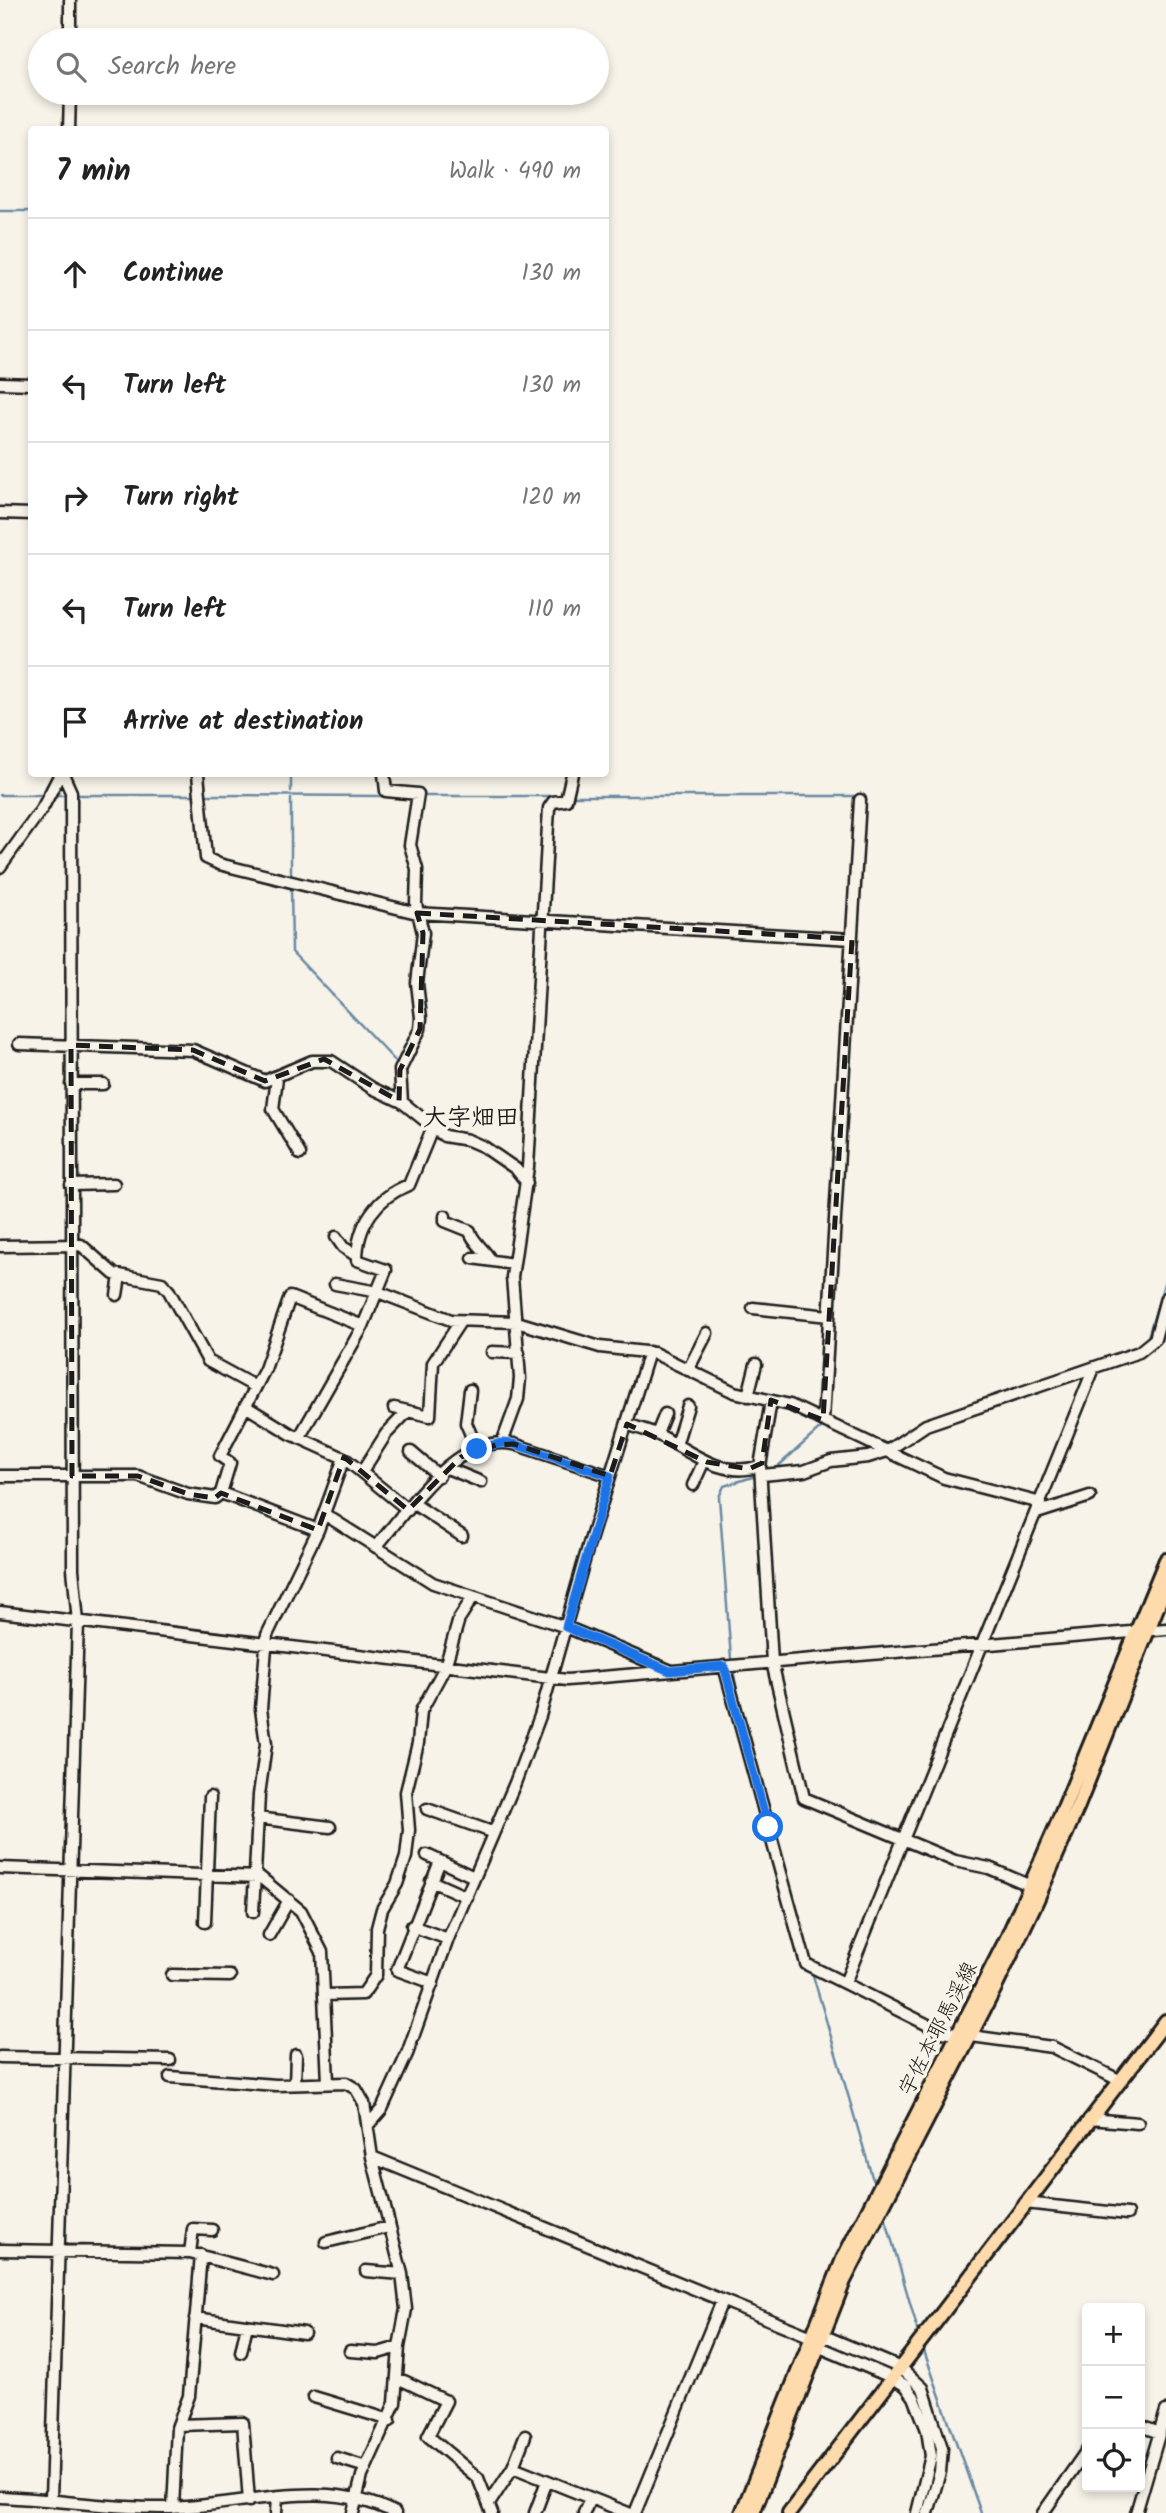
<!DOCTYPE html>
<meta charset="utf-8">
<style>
:root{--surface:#fff;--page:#f6f6f6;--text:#222;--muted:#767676;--line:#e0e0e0}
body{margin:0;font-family:Kalam,"Klee One",sans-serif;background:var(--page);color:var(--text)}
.controls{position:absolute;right:21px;bottom:21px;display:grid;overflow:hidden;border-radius:7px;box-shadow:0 4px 10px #0003}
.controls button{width:63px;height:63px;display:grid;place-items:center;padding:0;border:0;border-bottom:2px solid var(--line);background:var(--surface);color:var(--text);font:35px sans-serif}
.stop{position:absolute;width:21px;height:21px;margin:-16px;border:5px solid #1a73e8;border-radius:50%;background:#fff}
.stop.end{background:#1a73e8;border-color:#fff;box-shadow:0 2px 7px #0008}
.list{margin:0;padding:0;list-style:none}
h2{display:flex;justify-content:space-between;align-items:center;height:91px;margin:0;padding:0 28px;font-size:30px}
h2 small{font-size:23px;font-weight:400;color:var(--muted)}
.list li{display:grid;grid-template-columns:46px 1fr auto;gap:21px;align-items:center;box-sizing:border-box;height:112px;padding:0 28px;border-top:2px solid var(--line)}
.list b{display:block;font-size:26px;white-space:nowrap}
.list em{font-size:23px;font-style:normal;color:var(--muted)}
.icon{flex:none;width:38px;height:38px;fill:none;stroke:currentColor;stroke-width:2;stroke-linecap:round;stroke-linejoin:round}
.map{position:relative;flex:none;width:1166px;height:2513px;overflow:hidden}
.search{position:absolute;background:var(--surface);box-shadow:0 4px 10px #0003;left:28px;top:28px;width:581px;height:77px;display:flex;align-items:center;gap:18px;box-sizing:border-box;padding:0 24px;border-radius:38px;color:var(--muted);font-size:26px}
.panel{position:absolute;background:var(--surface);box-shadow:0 4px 10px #0003;left:28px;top:126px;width:581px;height:651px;border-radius:7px}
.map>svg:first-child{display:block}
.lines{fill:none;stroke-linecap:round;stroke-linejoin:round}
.stream{stroke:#6b8aa4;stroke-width:2.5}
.minor-casing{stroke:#1c1c1c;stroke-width:15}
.major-casing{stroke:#1c1c1c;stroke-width:18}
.minor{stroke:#f7f3e8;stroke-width:10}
.major{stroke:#fedbac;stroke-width:12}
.route{stroke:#1a73e8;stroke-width:9}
.marked{fill:none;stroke:#1c1c1c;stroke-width:5;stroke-dasharray:14 9;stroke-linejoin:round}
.labels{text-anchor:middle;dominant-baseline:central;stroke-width:7;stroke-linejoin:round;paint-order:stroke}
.street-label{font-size:21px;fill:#1c1c1c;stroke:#f7f3e8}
.quarter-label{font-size:24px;font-weight:bold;fill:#1c1c1c;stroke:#f7f3e8}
</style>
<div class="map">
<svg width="1166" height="2513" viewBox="0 0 1166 2513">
<rect width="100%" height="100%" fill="#f7f3e8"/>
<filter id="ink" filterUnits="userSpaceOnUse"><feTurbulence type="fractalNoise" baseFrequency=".0143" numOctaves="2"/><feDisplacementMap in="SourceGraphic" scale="14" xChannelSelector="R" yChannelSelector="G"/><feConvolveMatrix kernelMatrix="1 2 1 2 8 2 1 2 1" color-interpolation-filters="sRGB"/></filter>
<g filter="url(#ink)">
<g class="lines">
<!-- stream -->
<path class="stream" d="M0,211H32
M291,774V791
M0,795H47
M53,795H68
M74,795H197
M204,795L386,796
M421,796H561
M571,796H859
M291,799V879
M291,885L292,952L398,1064
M844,1151L864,809
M1147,1340L1166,1277
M1001,1394L1140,1346
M907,1432L919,1424
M776,1468L823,1426
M741,1712L731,1659L719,1497L724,1486L759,1475
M812,1972L875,2187
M884,2213L919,2334
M923,2348L981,2513"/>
<defs>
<path id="minor" d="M70,40V0
M69,130L70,93
M0,383L32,384
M0,513L32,514
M198,774L206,858L219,864L417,913L852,939
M384,774L386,791L418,794L410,845L417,869L416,904L423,933L417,983L421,1018L420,1029L400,1070L402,1102
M0,867L43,807L60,774
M19,1044L193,1050L265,1081L312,1061H331L372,1088L402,1102L444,1136L468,1140L484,1147L516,1169L527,1183
M277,1078L273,1109L300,1154
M71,1084H103
M71,1185L114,1184
M445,1216V1221L470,1231C472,1241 484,1249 490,1259
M336,1237L343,1247L357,1256
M0,1246L81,1245L114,1274L162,1283L169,1291L208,1361L254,1386
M473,1258L513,1264
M335,1284L378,1292L451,1320L517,1322L600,1347L654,1353L734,1392L790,1405L944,1478L1041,1503
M117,1295L120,1276
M753,1308L829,1316
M492,1352L519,1353
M688,1370L707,1333
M470,1390L466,1423L477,1449
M748,1396L756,1364
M771,1401L760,1466L772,1662L804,1798L955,1861L989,1868L1031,1886
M245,1406L291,1434L344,1458L408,1510
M394,1408L430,1416L433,1363L460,1322
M823,1420L860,800
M627,1424C640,1429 656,1432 668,1440C696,1456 725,1478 760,1466
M657,1434L665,1414
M299,1438L363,1326L386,1270L357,1260C357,1224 377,1197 409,1185L432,1129
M502,1443L518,1399L520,1378L512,1277L528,1167L549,808L553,802L566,800L572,774
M676,1445L688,1406
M411,1452L439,1476
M447,1468L481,1482
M362,1472L386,1434L408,1411
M762,1475L804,1471L831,1461L868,1457L887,1451L926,1425L1139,1352L1155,1339L1166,1298
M0,1476H138L188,1494L215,1498L221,1493L318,1530
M693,1485L704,1461
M221,1493L230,1463L220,1456L265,1369L290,1297L363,1326
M414,1504L462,1536
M1037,1513L1090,1496
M324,1514L433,1583L566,1627L669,1670
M376,1547C410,1508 454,1434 514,1444L610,1476
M0,1612L567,1680L1166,1629
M724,1666L806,1964L942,2032L1052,2047L1119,2080
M427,1809L492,1832
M257,1818L330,1827
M427,1855L474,1877
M0,1868L260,1877L301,1911L322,1952L328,2082
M431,1881L467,1897
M253,1912L259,1795L266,1744L261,1709L267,1635L318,1530L344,1458
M205,1922L210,1797
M412,1926L448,1939
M269,1935L289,1900
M172,1975L230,1976
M433,1983L397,1970L440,1861
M845,1983L1094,1368
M325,1995L363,1994L376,1975L377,1928L382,1909L397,1884L406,1857L409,1830L406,1792L418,1743L421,1711L445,1667L459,1619L473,1597
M0,2057L170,2060
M170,2077L276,2085L346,2083L356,2089L364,2103L372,2157L402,2274L406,2309L399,2347L395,2403L362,2476L353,2513
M295,2084L296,2055
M1089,2119L1138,2123
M368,2125L382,2109L407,2054L448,1939L515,1783L540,1716L588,1547L649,1352
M372,2157L819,2340L827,2337L901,2368L923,2388L942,2448L940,2472L928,2513
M1025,2203L1127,2214
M326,2242L389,2227
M0,2250L190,2253L273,2275
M190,2253L193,2229L212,2230
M366,2271L402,2274
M195,2318L304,2333
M819,2340L822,2348L893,2378L906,2386L914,2397L927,2430L931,2456L917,2513
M350,2351L378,2353L399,2347
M241,2352L247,2325
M397,2381H404L446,2401L428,2436L478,2478L492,2513
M314,2397L390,2420
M178,2425L243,2423L249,2501
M1140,2426L1160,2433
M337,2458L366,2467
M513,2467L628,2513
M0,2497C55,2499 111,2509 165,2508C243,2507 322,2475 395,2513
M51,2499L78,1622L73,1569L71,792L63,774
M489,2504L513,2467L525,2436
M173,2508L177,2428L189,2396L201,2255
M276,2513L277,2497
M535,2513L547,2481
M584,2513L590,2498
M635,2513L722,2301
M1043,2513L1087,2450
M1136,2513L1166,2411"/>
<path id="major" d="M742,2513L843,2259L1008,1936L1056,1827L1166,1560
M753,2513L844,2281L998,1982L1036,1902L1078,1806L1166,1585
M789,2513L1166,2021"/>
</defs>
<!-- minor casing -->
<use href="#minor" class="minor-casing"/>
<!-- major casing -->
<use href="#major" class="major-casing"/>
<!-- minor -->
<use href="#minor" class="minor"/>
<!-- major -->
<use href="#major" class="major"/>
</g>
</g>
<g class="lines" filter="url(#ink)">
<!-- route -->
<path class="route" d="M477,1449L502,1443L514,1444L610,1476L566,1627L670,1671L724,1666L768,1827"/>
</g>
<!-- marked area -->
<path class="marked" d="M417,913L852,939L823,1420L771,1400L762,1463L749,1469L707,1462L627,1424L610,1476L514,1444L496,1445L461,1457L408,1510L344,1457L318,1530L221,1493L215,1498L188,1494L138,1476H72L71,1045L193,1050L265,1081L324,1059L399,1101L400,1070L420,1029L423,933Z"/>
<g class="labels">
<!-- street labels -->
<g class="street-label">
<text transform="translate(939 2029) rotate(-63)">宇佐本耶馬渓線</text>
</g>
<!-- quarter labels -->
<g class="quarter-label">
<text x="471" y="1118">大字畑田</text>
</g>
</g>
</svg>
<div class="controls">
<button>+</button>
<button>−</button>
<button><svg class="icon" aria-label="locate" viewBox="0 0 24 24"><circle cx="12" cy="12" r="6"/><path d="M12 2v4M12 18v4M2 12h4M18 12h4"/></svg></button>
</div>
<div class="stop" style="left:768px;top:1827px"></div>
<div class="stop end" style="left:477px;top:1449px"></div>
<div class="search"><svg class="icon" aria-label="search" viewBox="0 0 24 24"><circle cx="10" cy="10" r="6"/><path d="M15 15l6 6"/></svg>Search here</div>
<section class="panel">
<h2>7 min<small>Walk · 490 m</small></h2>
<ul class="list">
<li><svg class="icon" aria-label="ahead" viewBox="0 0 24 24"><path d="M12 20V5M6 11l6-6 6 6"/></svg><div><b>Continue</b></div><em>130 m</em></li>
<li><svg class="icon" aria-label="left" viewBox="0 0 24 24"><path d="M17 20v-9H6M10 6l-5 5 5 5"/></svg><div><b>Turn left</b></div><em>130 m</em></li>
<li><svg class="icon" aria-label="right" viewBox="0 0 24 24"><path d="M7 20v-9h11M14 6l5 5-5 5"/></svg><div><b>Turn right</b></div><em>120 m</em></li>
<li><svg class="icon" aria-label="left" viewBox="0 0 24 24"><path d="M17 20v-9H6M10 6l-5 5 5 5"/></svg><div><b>Turn left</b></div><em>110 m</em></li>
<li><svg class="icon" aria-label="arrive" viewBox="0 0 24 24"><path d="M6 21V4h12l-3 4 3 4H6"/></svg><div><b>Arrive at destination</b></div></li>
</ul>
</section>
</div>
